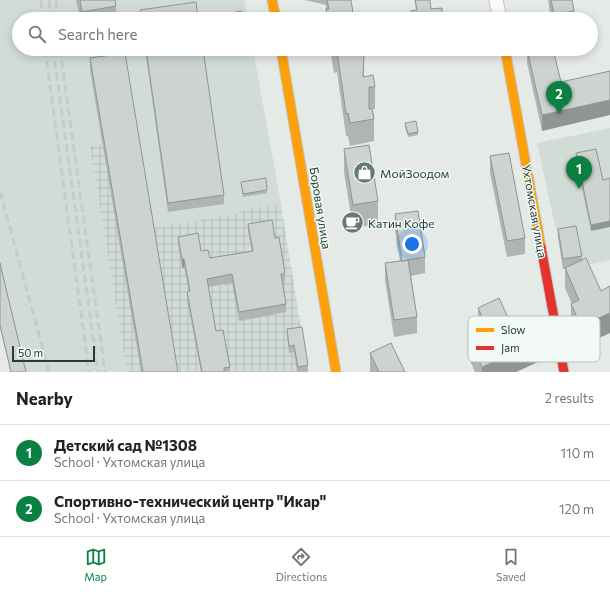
<!DOCTYPE html>
<meta charset="utf-8">
<style>
:root{--surface:#fff;--page:#f6f6f6;--text:#222;--muted:#767676;--line:#e0e0e0;--accent:#0b8043}
body{margin:0;font-family:Commissioner,sans-serif;background:var(--page);color:var(--text)}
.scale{position:absolute;left:12px;bottom:10px;width:83px;box-sizing:border-box;padding-left:4px;border:2px solid #223e35;border-top:0;font-size:11px;line-height:14px;white-space:nowrap;color:#223e35;-webkit-text-stroke:3px #f3f9f5;paint-order:stroke}
.you{position:absolute;left:412px;top:244px;width:14px;height:14px;margin:-10px;border:3px solid #fff;border-radius:50%;background:#1a73e8;box-shadow:0 0 0 6px #1a73e833}
.badge{display:grid;place-items:center;width:26px;height:26px;border-radius:50%;background:var(--accent);color:#fff;font-size:13px;font-weight:700}
.pin{position:absolute;translate:-50% -33px;filter:drop-shadow(0 1px 2px #0008)}
.pin::after{content:'';position:absolute;top:21px;width:14px;height:12px;background:inherit;clip-path:polygon(0 0,100% 0,50% 100%)}
.list{margin:0;padding:0;list-style:none}
h2{display:flex;justify-content:space-between;align-items:center;height:52px;margin:0;padding:0 16px;font-size:17px}
h2 small{font-size:13px;font-weight:400;color:var(--muted)}
.list li{display:grid;grid-template-columns:26px 1fr auto;gap:12px;align-items:center;box-sizing:border-box;height:56px;padding:0 16px;border-top:1px solid var(--line)}
.list b{display:block;font-size:15px;white-space:nowrap}
.list p{margin:0;font-size:13px;white-space:nowrap;color:var(--muted)}
.list em{font-size:13px;font-style:normal;color:var(--muted)}
.icon{flex:none;width:22px;height:22px;fill:none;stroke:currentColor;stroke-width:2;stroke-linecap:round;stroke-linejoin:round}
.map{position:relative;flex:none;width:610px;height:372px;overflow:hidden}
.search{position:absolute;background:var(--surface);box-shadow:0 2px 10px #0003;left:12px;right:12px;top:12px;height:44px;display:flex;align-items:center;gap:10px;box-sizing:border-box;padding:0 14px;border-radius:22px;color:var(--muted);font-size:15px}
.sheet{height:164px;background:var(--surface)}
nav{display:flex;justify-content:space-around;align-items:center;box-sizing:border-box;height:56px;border-top:1px solid var(--line);background:var(--surface);font-size:11px;color:var(--muted)}
nav a{display:grid;justify-items:center;gap:2px}
nav .on{color:var(--accent)}
.map>svg:first-child{display:block}
.built{fill:#d2dcd7}
.industrial{fill:url(#industrial-grid)}
.lines{fill:none;stroke-linecap:round;stroke-linejoin:round}
.street-casing{stroke:#c2c7c4;stroke-width:15}
.slow-casing{stroke:#c0c8c4;stroke-width:11}
.jam-casing{stroke:#c0c8c4;stroke-width:11}
.street{stroke:#fbfcfb;stroke-width:13}
.slow{stroke:#ff9f0a;stroke-width:9}
.jam{stroke:#e5322d;stroke-width:9}
.rail{stroke:#c7cbca;stroke-width:3;stroke-dasharray:8 4;stroke-linecap:butt}
.wall{fill:#b0b5b3}
.shaded-wall{fill:#909492}
.building{fill:#cdd3d0;stroke:#909492}
.labels{text-anchor:middle;dominant-baseline:central;stroke-width:3;stroke-linejoin:round;paint-order:stroke}
.poi-label{font-size:12px;fill:#223e35;stroke:#f3f9f5;text-anchor:start}
.street-label{font-size:12px;fill:#223e35;stroke:#f3f9f5}
.key{fill:#f3f9f5;stroke:#b4c1bb;stroke-width:1}
.key-label{font-size:11px;fill:#223e35}
</style>
<div class="map">
<svg width="610" height="372" viewBox="0 0 610 372">
<defs>
<pattern id="industrial-grid" width="8" height="8" patternUnits="userSpaceOnUse"><rect width="8" height="8" fill="#d2dcd7"/><path d="M0 4h8M4 0v8" fill="none" stroke="#b4beb9"/></pattern>
</defs>
<rect width="100%" height="100%" fill="#e5eae7"/>
<!-- built -->
<path class="built" d="M0,0H244L248,19H19V49H253L281,204L248,208L235,214L152,228L90,146L127,372H25L0,267Z
M610,128V260L582,266L558,239L537,143Z"/>
<!-- industrial -->
<path class="industrial" d="M137,139L152,228L235,214L248,208L281,204L308,372H127L90,146Z"/>
<g class="lines">
<defs>
<path id="street" d="M496,0L500,19"/>
<path id="slow" d="M272,0L276,19
M281,49L336,372
M505,49L541,247"/>
<path id="jam" d="M541,247L564,372"/>
</defs>
<!-- street casing -->
<use href="#street" class="street-casing"/>
<!-- slow casing -->
<use href="#slow" class="slow-casing"/>
<!-- jam casing -->
<use href="#jam" class="jam-casing"/>
<!-- street -->
<use href="#street" class="street"/>
<!-- slow -->
<use href="#slow" class="slow"/>
<!-- jam -->
<use href="#jam" class="jam"/>
<!-- rail -->
<path class="rail" d="M41,0L42,19
M49,0L51,19
M56,0L57,19
M45,49L89,372
M53,49L98,372
M60,49L105,372
M0,191L49,372"/>
</g>
<!-- wall -->
<path class="wall" d="M76,0H115L116,6V19H80Z
M305,0H351L353,13L357,19H326V5Z
M415,0H430L431,9L442,8V19H411V11L416,10Z
M548,0H572L574,11V19H551Z
M145,49H203L224,195V204L168,212Z
M330,49H366V56H364V77L375,87V109H373L374,119V141L350,146L348,136H346L337,72L334,73Z
M527,49H553L542,131L527,63Z
M90,58L178,372H141L90,70Z
M405,123L418,132V135L408,137L405,127Z
M344,149L378,201V224L353,228L344,172Z
M576,153L603,180L591,231L576,160Z
M490,156L525,238V254L507,257L490,173Z
M241,182L267,190V193L243,197Z
M395,214L425,257V273L411,276L417,317V333L394,337L385,280V263L400,261L395,231Z
M248,224L275,238L285,273V281L282,282L286,304V312L239,321L232,283L208,287L216,331L230,367V372H201L187,300V292H189L184,267L182,268L178,245V237L201,251L210,258L252,251L248,232Z
M558,229L582,256V260L601,291L610,286V333L581,346L571,324V304H572L565,288V269H563L558,238Z
M0,263L2,272L26,372H11L0,328Z
M478,308L512,326L540,361L516,372H475L471,363V343L482,338L478,328Z
M287,329L308,365V372H297L294,352L289,353L287,336Z
M370,353L405,372H370Z"/>
<!-- shaded-wall -->
<path class="shaded-wall" d="M610,100V115L542,131V115Z
M610,221V227L591,231V225Z
M182,259H184V267L182,268Z
M610,313V333L581,346V326Z
M540,341V361L516,372H482V367Z"/>
<!-- building -->
<path class="building" d="M80,0H115L116,6L82,12Z
M327,0H351L353,13L355,12L357,19H328L326,9H329Z
M415,0H430L431,9L442,8V18L431,19H412L411,11L417,10Z
M551,0H572L574,11L554,15Z
M196,2L198,19H142L140,10Z
M241,11L243,19H217L216,17Z
M146,49H203L224,195L168,203Z
M334,49H362L364,55L363,77L373,75L375,87H369V109H372L374,119L350,123L348,113L346,114L337,50H334Z
M527,49H553L561,82L610,71V100L542,115Z
M125,53L178,372H143L90,58Z
M416,121L418,132L408,134L405,123Z
M369,145L378,201L353,205L344,149Z
M596,149L603,180L610,178V221L591,225L576,153Z
M509,153L525,238L507,241L490,156Z
M266,178L267,190L243,194L241,182Z
M418,211L425,257L402,261L395,214Z
M272,220L275,238L279,237L285,273L281,274L286,304L239,312L232,274L207,279L216,331L223,330L230,367L224,368V372H202L187,292L190,291L184,259H182L178,237L198,233L201,251L208,250L210,258L253,251L248,224Z
M576,226L582,256L563,259L558,229Z
M586,258L601,291L610,286V313L581,326L571,304L579,300L565,268Z
M408,260L417,317L394,320L385,263Z
M0,263L2,272L26,372H11L0,325Z
M499,298L512,326L521,322L524,330L533,326L540,341L482,367L471,343L490,334L478,308Z
M302,327L308,365L298,367L294,345L289,346L287,329Z
M391,343L405,372H379L370,353Z"/>
<!-- icons -->
<defs>
<symbol id="shop-disc" viewBox="-11 -11 22 22"><circle r="9.5" fill="#667a73" stroke="#f3f9f5"/><path d="M-5-2.5h2.3a2.7 3.5 0 0 1 5.4 0H5L5.5 6h-11ZM-1.5-2.5h3a1.5 2.3 0 0 0-3 0Z" fill="#fff"/></symbol>
<symbol id="cafe-disc" viewBox="-11 -11 22 22"><circle r="9.5" fill="#667a73" stroke="#f3f9f5"/><path d="M-5.5-4.5H6V0H3Q3 3.5 0 3.5H-2.5Q-5.5 3.5-5.5 0ZM3-3.2v2h1.7v-2ZM-6 4.5H4V6H-6Z" fill="#fff"/></symbol>
</defs>
<g fill-rule="evenodd">
<use href="#shop-disc" x="352" y="160" width="25" height="25"/>
<use href="#cafe-disc" x="340" y="210" width="25" height="25"/>
</g>
<g class="labels">
<!-- poi labels -->
<g class="poi-label">
<text x="380" y="173">МойЗоодом</text>
<text x="368" y="223">Катин Кофе</text>
</g>
<!-- street labels -->
<g class="street-label">
<text transform="translate(321 208) rotate(81)">Боровая улица</text>
<text transform="translate(535 211) rotate(80)">Ухтомская улица</text>
</g>
</g>
<!-- legend -->
<rect x="468" y="316" width="132" height="46" rx="6" class="key"/>
<rect x="476" y="328" width="18" height="4" fill="#ff9f0a"/>
<rect x="476" y="346" width="18" height="4" fill="#e5322d"/>
<g class="key-label">
<text x="501" y="334">Slow</text>
<text x="501" y="352">Jam</text>
</g>
</svg>
<div class="scale">50 m</div>
<div class="you"></div>
<div class="pin badge" style="left:579px;top:189px">1</div>
<div class="pin badge" style="left:559px;top:114px">2</div>
<div class="search"><svg class="icon" aria-label="search" viewBox="0 0 24 24"><circle cx="10" cy="10" r="6"/><path d="M15 15l6 6"/></svg>Search here</div>
</div>
<section class="sheet">
<h2>Nearby<small>2 results</small></h2>
<ul class="list">
<li><span class="badge">1</span><div><b>Детский сад №1308</b><p>School · Ухтомская улица</p></div><em>110 m</em></li>
<li><span class="badge">2</span><div><b>Спортивно-технический центр &quot;Икар&quot;</b><p>School · Ухтомская улица</p></div><em>120 m</em></li>
</ul>
</section>
<nav>
<a class="on"><svg class="icon" aria-label="map" viewBox="0 0 24 24"><path d="M3 6l6-2 6 2 6-2v14l-6 2-6-2-6 2zM9 4v14M15 6v14"/></svg>Map</a>
<a><svg class="icon" aria-label="directions" viewBox="0 0 24 24"><path d="M12 3l9 9-9 9-9-9zM9 14v-3h6M13 9l2 2-2 2"/></svg>Directions</a>
<a><svg class="icon" aria-label="saved" viewBox="0 0 24 24"><path d="M7 4h10v16l-5-4-5 4z"/></svg>Saved</a>
</nav>
